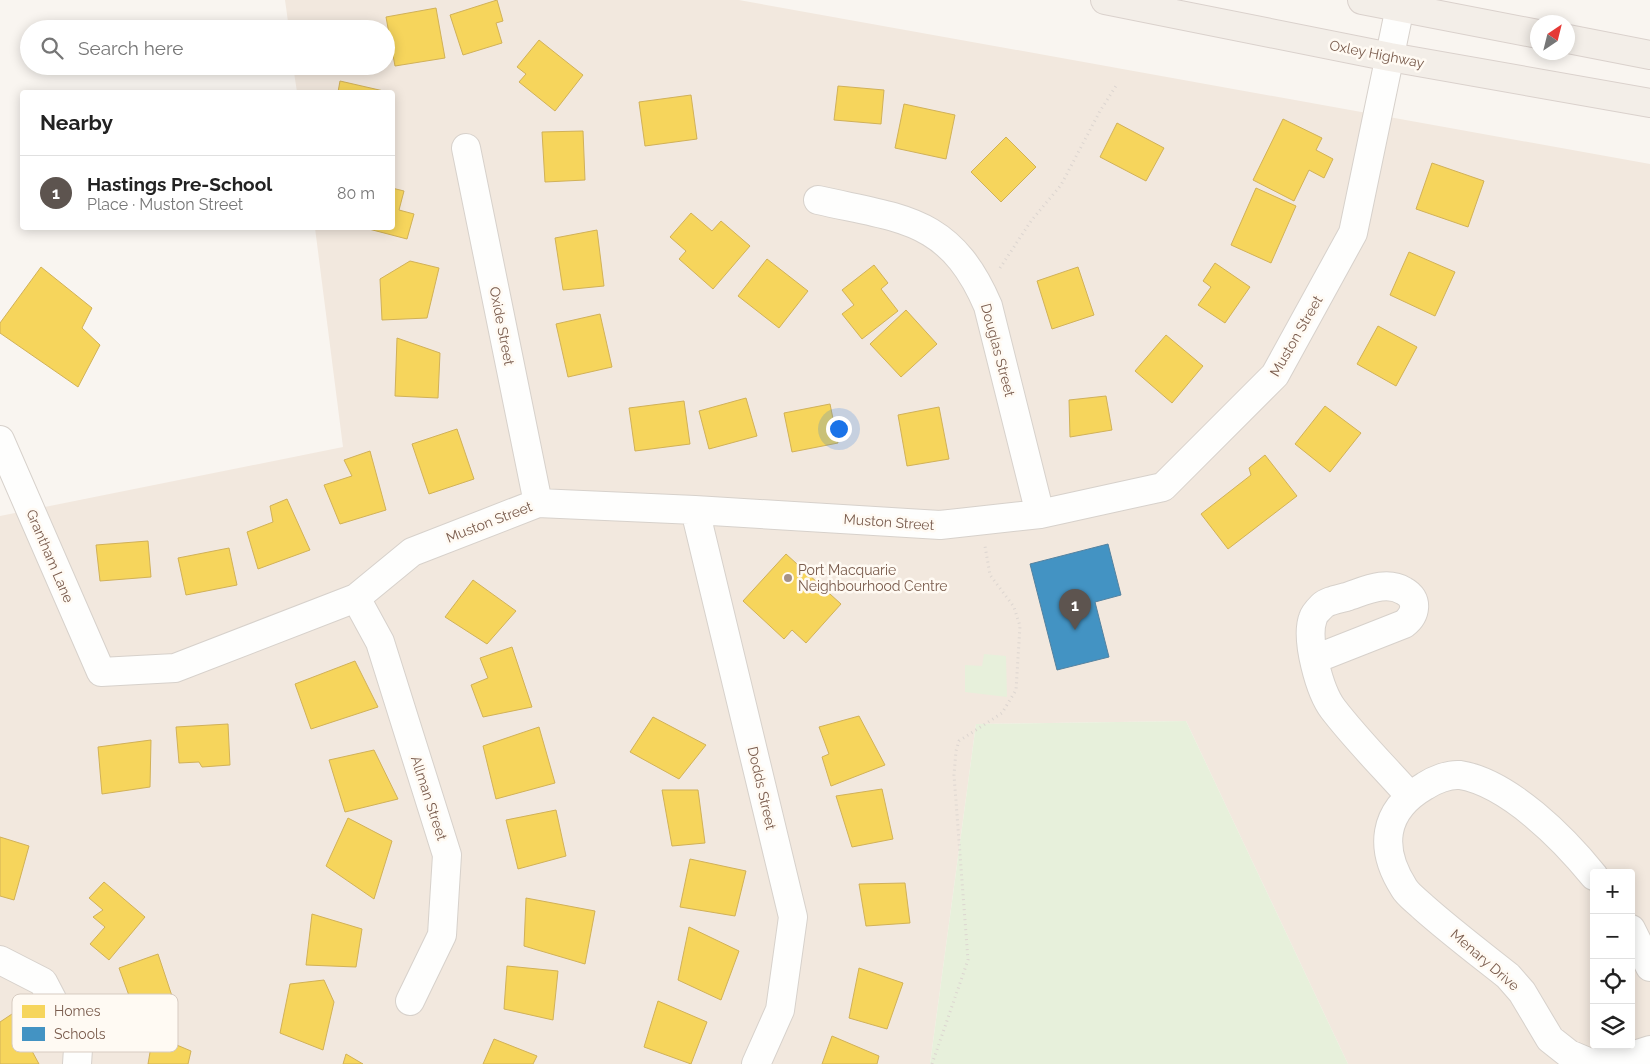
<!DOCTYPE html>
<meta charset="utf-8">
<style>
:root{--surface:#fff;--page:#f2f2f2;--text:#222;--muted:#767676;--line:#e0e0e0;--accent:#5d544f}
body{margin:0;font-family:Raleway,sans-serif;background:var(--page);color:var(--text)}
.controls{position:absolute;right:15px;bottom:15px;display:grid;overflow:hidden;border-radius:5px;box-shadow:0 2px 12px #0003}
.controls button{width:45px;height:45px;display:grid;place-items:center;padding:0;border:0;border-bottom:1px solid var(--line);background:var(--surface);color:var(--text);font:25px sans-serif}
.compass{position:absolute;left:1530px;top:15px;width:45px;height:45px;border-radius:50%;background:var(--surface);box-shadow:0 2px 12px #0003;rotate:35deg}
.you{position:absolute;left:838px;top:428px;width:18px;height:18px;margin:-12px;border:4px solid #fff;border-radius:50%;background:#1a73e8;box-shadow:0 0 0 8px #1a73e833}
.badge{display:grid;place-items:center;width:32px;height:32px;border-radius:50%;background:var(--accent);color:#fff;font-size:16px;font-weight:700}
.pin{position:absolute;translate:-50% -41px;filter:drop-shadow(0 1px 2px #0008)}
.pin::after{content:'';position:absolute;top:26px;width:18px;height:15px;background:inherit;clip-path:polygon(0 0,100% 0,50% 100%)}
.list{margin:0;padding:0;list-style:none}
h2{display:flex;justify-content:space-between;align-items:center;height:65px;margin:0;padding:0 20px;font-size:21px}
h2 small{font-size:16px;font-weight:400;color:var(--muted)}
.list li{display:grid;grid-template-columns:32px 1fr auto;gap:15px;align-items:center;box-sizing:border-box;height:75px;padding:0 20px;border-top:1px solid var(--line)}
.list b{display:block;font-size:19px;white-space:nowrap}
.list p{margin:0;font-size:16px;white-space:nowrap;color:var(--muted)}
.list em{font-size:16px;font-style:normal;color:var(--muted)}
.icon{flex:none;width:28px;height:28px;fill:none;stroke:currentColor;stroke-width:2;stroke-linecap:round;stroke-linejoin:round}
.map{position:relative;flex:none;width:1650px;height:1064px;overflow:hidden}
.search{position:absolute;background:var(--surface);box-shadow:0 2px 12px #0003;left:20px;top:20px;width:375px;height:55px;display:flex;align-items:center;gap:12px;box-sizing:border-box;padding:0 18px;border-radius:28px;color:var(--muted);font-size:19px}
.panel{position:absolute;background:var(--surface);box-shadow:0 2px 12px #0003;left:20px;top:90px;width:375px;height:140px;border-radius:5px}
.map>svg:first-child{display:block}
.residential{fill:#f2e8de;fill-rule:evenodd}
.green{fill:#e7f0db}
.homes{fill:#f6d55c;stroke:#d1b158}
.schools{fill:#4393c3;stroke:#5482a0}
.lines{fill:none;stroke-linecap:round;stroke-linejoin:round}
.minor-casing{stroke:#d7d1cb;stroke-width:30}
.primary-casing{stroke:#dad1cc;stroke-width:30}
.path{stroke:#dcd5d0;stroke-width:3;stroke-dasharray:1 4;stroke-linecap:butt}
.minor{stroke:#fefefd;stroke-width:28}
.primary{stroke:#f3eee8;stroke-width:28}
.poi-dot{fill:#a69286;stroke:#fffaf3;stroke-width:2}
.labels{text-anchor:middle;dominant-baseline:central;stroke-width:5;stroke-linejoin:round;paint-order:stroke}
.street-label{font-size:14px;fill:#7a5c4d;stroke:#fffaf3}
.poi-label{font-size:14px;fill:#7a5c4d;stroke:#fffaf3;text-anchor:start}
.key{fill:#fffaf3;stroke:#d7cbc1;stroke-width:1}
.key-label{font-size:14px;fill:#7a5c4d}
</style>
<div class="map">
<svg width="1650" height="1064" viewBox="0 0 1650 1064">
<rect width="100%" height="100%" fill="#f9f5f0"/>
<!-- residential -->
<path class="residential" d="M285,0H739L1650,164V1064H1348L1186,721L976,724L930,1064H0V516L343,447L315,228H392V92H297L293,66H386V29H289ZM1594,873H1631V1045H1594Z"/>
<!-- green -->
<path class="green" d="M984,654L1006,656L1007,697L965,692V665L982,666Z
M1186,721L1348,1064H930L976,724Z"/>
<!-- homes -->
<path class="homes" d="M497,0L503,21L496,23L502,43L463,55L450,15Z
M436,8L445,58L395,66L386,17Z
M539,40L583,75L555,111L519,82L526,74L517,67Z
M340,81L388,92H338Z
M838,86L884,90L881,124L834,120Z
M691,95L697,139L645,146L639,102Z
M904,104L955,115L946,159L895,148Z
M1283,119L1322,138L1316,150L1333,159L1324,178L1309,170L1294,201L1253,180Z
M1117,123L1164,148L1146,181L1100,157Z
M583,131L585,180L545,182L542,132Z
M1006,137L1036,167L1001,202L971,172Z
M1432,163L1484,181L1468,227L1416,209Z
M392,188L404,191L399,210L414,214L407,239L365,228H392Z
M1256,188L1296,206L1271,263L1231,245Z
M691,213L712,231L721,221L750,246L713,289L679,259L686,251L670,237Z
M597,230L604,286L563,290L555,238Z
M1409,252L1455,272L1435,316L1390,295Z
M767,259L808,291L779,328L738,296Z
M410,261L439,268L427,318L382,320L380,279Z
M1215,263L1250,287L1225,323L1198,305L1211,287L1203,281Z
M874,265L888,283L881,289L898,311L862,339L842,314L854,305L842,290Z
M41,267L92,308L82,328L100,345L78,387L0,333V323Z
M1078,267L1094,315L1052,329L1037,281Z
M906,310L937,344L901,377L870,344Z
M600,314L612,367L568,377L556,324Z
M1378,326L1417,347L1396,386L1357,364Z
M1166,335L1203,366L1172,403L1135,371Z
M397,338L440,353L438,398L395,396Z
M1106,396L1112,430L1070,437L1069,400Z
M746,398L757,436L709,449L699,411Z
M684,401L690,444L635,451L629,408Z
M830,404L838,443L792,452L784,413Z
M1325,406L1361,433L1330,472L1295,444Z
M939,407L949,459L907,466L898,415Z
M457,429L474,479L429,494L412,444Z
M370,451L386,510L340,524L324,485L352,476L344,460Z
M1265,455L1297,496L1228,549L1201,514L1251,475L1249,468Z
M287,499L310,550L258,569L247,532L273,522L270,506Z
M148,541L151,577L100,581L96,545Z
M229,548L237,585L186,595L178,558Z
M786,554L841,604L806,643L792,630L784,639L743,601Z
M473,580L516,611L487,644L445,617Z
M512,647L532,707L483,717L471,685L488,678L480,658Z
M355,661L378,707L311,729L295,684Z
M859,716L885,765L831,786L822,757L829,754L819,727Z
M653,717L706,745L679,779L630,752Z
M228,724L230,765L202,767L199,762L179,763L176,727Z
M539,727L555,783L496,799L483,746Z
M151,740L150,787L102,794L98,747Z
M374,750L398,799L345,812L329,760Z
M882,789L893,839L852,847L836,796Z
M662,790H698L705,843L672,846Z
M556,810L566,856L518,869L506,820Z
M348,818L392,841L374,899L326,866Z
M0,837L29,846L14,900L0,896Z
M690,859L746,871L735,916L680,907Z
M104,882L145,917L109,960L90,944L105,927L93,917L103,910L89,898Z
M905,883L910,923L866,926L859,884Z
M526,898L595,911L585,964L524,946Z
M312,914L362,929L356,967L306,965Z
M689,927L739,951L721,1000L678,980Z
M158,954L173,999L135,1012L119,968Z
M507,966L558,971L553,1020L504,1009Z
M859,968L903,983L887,1029L849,1018Z
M324,980L334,1002L323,1050L280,1033L290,984Z
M658,1001L707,1022L691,1064L644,1047Z
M12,1014L39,1064H0V1022Z
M153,1035L191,1051L188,1064H148Z
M832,1036L879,1056L877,1064H822Z
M494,1039L537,1056L533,1064H483Z
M346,1054L363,1064H343Z"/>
<!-- schools -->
<path class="schools" d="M1108,544L1121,595L1095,602L1109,657L1057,670L1030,564Z"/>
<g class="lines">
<defs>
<path id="minor" d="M466,148L538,503
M818,200C901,219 950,217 988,306L1040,514
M0,440L101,672L175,668L356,598L412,552L538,503L695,510L940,525L1040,514L1163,487L1275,375L1353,233L1400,7
M695,510L793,917L780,1010L756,1064
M356,598L380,642L447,855L442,935L410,1001
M1315,659L1404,624C1416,615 1419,599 1404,591C1386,580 1365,591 1346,597C1339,599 1327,601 1322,606C1319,609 1314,614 1313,618C1305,639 1320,692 1333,709C1356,739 1384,767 1409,795
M1594,876C1564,839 1509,783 1460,775C1449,774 1434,780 1425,786C1382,811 1379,849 1404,888C1408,895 1417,901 1423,907C1450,931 1479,953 1508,976L1522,992L1550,1039L1569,1054L1588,1062L1609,1063L1650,1050
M1631,929L1650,967
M0,960L43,982L78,1049L77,1064"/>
<path id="primary" d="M1105,0L1390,57L1650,103
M1362,0L1538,34
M1568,39L1650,55"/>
</defs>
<!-- minor casing -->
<use href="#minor" class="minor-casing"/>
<!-- primary casing -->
<use href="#primary" class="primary-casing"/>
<!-- path -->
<path class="path" d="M1000,268L1031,221L1061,185L1100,111L1116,86
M932,1064L968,960L954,775L956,751L959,741L1002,713L1016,690L1020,626L1014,607L990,575L985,546"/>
<!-- minor -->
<use href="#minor" class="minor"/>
<!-- primary -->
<use href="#primary" class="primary"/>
</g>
<!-- markers -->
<circle class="poi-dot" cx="788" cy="578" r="5"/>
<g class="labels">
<!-- street labels -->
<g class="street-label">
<text transform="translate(1377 54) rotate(11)">Oxley Highway</text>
<text transform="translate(502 326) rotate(79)">Oxide Street</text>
<text transform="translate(1296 336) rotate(-60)">Muston Street</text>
<text transform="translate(998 350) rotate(75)">Douglas Street</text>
<text transform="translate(489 522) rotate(-21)">Muston Street</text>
<text transform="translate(889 522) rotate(4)">Muston Street</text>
<text transform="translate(50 556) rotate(67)">Grantham Lane</text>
<text transform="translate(762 788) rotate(77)">Dodds Street</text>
<text transform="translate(429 798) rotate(72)">Allman Street</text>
<text transform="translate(1485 960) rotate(41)">Menary Drive</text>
</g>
<!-- poi labels -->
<g class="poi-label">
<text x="798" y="570">Port Macquarie<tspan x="798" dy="16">Neighbourhood Centre</tspan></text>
</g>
</g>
<!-- legend -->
<rect x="12" y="994" width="166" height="58" rx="8" class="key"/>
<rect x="22" y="1005" width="23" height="13" fill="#f6d55c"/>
<rect x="22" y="1027" width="23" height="14" fill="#4393c3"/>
<g class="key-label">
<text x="54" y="1016">Homes</text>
<text x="54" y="1039">Schools</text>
</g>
</svg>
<div class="controls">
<button>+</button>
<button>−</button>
<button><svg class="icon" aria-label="locate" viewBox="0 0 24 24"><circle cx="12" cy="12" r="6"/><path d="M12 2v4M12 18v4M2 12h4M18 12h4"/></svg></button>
<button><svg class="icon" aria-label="layers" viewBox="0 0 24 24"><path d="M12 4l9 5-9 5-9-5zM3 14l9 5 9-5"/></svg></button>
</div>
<svg class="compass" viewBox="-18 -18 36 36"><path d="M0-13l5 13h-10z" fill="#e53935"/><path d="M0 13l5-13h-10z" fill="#767676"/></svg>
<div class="you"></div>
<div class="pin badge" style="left:1075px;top:630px">1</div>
<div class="search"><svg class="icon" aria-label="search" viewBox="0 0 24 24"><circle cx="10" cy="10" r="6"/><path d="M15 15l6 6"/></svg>Search here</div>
<section class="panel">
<h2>Nearby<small></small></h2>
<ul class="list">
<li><span class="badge">1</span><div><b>Hastings Pre-School</b><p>Place · Muston Street</p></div><em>80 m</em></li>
</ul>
</section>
</div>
